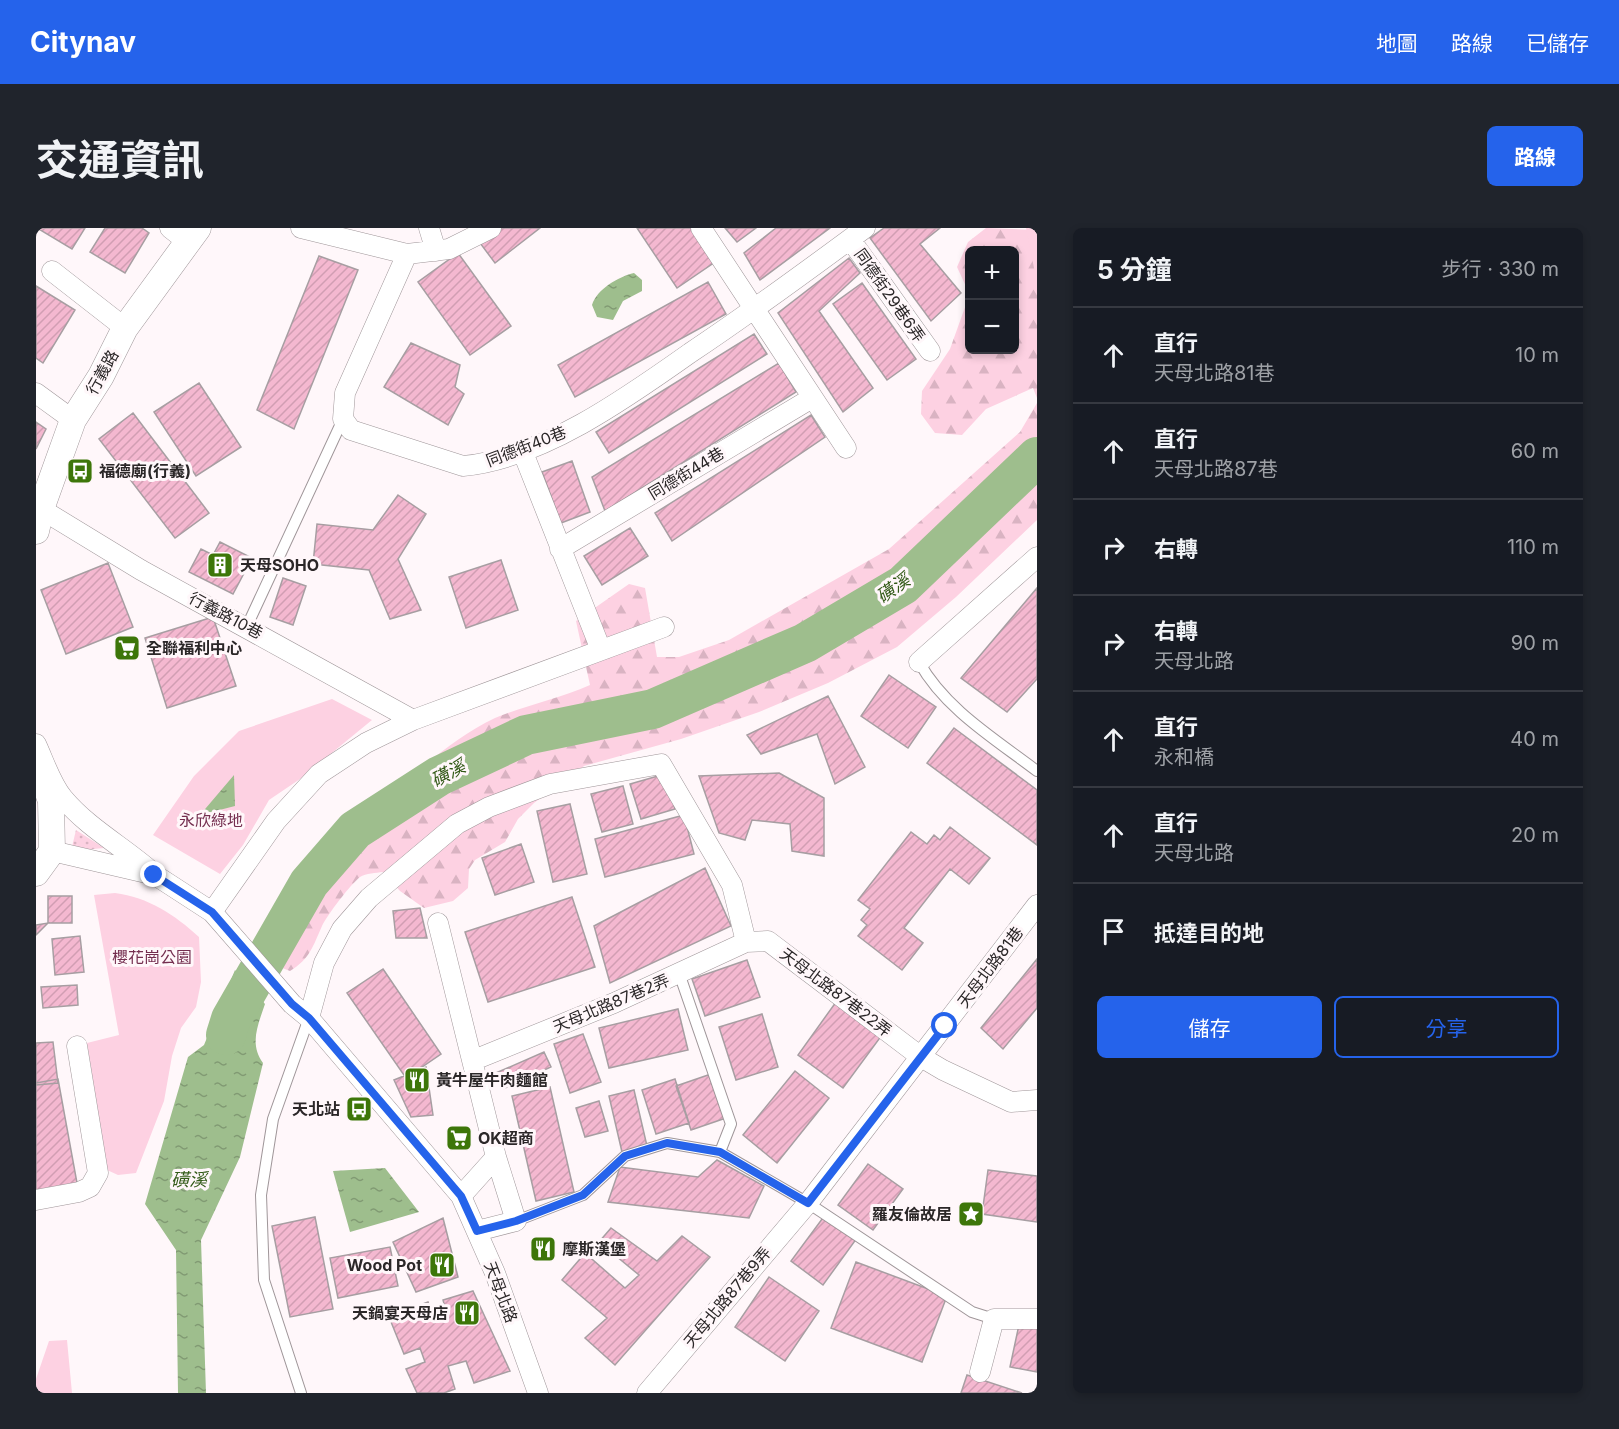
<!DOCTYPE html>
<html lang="zh-TW">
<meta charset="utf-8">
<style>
:root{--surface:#171b24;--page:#20242c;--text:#f1f3f6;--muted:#9ea1a6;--line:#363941;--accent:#2563eb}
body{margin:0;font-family:Inter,"Noto Sans TC",sans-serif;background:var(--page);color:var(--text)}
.controls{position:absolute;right:18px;top:18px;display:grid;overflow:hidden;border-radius:9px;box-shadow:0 3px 9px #0003}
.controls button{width:54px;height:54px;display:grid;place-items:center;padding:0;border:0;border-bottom:2px solid var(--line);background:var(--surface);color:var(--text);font:30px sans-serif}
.stop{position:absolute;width:18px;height:18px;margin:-14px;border:4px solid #2563eb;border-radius:50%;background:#fff}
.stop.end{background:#2563eb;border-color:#fff;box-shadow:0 2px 6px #0008}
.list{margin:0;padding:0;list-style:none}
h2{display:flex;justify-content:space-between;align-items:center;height:78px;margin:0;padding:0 24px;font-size:26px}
h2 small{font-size:20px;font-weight:400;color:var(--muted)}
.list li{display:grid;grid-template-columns:39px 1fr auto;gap:18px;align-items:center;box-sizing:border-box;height:96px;padding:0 24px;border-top:2px solid var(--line)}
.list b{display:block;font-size:22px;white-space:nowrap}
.list p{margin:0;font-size:20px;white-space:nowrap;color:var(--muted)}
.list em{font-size:20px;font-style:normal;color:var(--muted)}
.actions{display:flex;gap:12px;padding:18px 24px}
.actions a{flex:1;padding:14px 0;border:2px solid var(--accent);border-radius:9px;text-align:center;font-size:21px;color:var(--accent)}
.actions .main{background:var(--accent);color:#fff}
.icon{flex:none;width:33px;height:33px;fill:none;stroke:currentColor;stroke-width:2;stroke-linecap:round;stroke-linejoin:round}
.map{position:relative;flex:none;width:1001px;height:1165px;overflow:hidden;border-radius:9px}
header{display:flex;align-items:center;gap:36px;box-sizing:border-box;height:84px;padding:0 30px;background:var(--accent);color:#fff}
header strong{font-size:28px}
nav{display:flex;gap:33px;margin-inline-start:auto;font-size:21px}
.intro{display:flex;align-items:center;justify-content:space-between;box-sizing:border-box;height:144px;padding:0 36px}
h1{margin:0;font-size:42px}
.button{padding:15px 27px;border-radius:9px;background:var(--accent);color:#fff;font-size:21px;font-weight:700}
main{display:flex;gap:36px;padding:0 36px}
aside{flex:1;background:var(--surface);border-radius:9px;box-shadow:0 3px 9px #0003}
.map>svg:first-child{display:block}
.grass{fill:url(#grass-dots)}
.forest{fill:url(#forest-firs)}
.park{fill:#fdd1e2}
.water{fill:url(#water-ripples)}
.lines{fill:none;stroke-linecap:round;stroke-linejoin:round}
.river{stroke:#9ebe8d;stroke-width:40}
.building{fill:url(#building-hatch);stroke:#a79ea2;stroke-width:1.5}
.service-casing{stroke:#9f9699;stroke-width:12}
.minor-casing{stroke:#9f9699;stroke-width:21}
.tertiary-casing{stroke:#9f9699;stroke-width:27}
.service{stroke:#fff;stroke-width:10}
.minor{stroke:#fff;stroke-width:20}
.tertiary{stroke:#fff;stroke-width:26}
.route{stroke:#2563eb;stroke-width:8}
.labels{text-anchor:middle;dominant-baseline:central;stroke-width:6;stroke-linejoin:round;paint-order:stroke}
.street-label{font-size:16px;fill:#2b2728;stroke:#fff7fa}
.poi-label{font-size:16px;font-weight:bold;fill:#2b2728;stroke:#fff7fa;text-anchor:start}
.park-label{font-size:16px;fill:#742e4f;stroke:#fff7fa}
.water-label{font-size:18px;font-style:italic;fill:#325a17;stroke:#fff7fa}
</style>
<header>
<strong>Citynav</strong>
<nav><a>地圖</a><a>路線</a><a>已儲存</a></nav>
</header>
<div class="intro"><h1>交通資訊</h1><a class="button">路線</a></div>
<main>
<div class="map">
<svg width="1001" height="1165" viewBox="0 0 1001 1165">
<defs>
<pattern id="grass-dots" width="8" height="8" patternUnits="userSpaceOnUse" patternTransform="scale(1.5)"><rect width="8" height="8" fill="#fdd1e2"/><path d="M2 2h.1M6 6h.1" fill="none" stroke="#d9b3c2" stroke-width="1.8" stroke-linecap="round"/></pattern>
<pattern id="forest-firs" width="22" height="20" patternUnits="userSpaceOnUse" patternTransform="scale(1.5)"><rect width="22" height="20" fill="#fdd1e2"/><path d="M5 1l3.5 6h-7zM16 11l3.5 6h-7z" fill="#d9b3c2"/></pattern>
<pattern id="water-ripples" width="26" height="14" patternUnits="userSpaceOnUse" patternTransform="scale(1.5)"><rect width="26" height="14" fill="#9ebe8d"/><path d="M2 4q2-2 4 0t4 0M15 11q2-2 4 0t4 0" fill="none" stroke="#819a73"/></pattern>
<pattern id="building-hatch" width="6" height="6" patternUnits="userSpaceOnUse" patternTransform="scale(1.5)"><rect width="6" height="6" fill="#f4b8d0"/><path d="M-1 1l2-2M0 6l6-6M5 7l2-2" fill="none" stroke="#d19eb3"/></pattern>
</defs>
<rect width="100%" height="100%" fill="#fff7fa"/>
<!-- grass -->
<path class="grass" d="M40,602L68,620L35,623Z"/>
<!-- forest -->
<path class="forest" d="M950,0L1001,2V170L997,160L950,181L926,207L899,205L885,186L886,163L914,121L933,68V122H978V22H933V65L921,39L932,14Z
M1001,175V292L920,369L861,419L792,455L723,484L645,511L548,538L498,575L482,591L469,614L439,632L433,641L432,660L417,673L388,680L364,663L347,644C340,645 330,645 324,649C314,657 292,686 286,698C277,718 274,731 254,743L241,738L221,710C264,640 318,590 384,540C408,522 431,503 459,490C490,477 523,471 554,457L540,393L593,356L609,360L621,429H643L693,412L853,321L984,204Z"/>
<!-- park -->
<path class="park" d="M990,0H1001V55Z
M296,471L336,492L264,551L233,572L207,617L184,646L117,607L158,548L203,503Z
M79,665C112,669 139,687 163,709L165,754L160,779L145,800L136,828L128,873L100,945L82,947L71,942L51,815L83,807L58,667Z
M31,1112L36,1165H0V1151L13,1113Z"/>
<!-- water -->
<path class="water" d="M598,45L606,52V63L587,73L577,92L561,89L556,77C561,61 582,49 598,45Z
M198,547L199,578L164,587Z
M199,742L229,776C222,797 213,816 227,835L204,929L165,1012L170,1165H142L140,1022L109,976L152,829L168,817Z
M349,940L383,984L314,1004L297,943Z"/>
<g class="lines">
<!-- river -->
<path class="river" d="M190,807L195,791L273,655L319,602L403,548L490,507L617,481L769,415L867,357L1001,229"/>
</g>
<!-- building -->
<path class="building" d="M1,0H49L36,21Z
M69,0H106L113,5L89,45L54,24Z
M463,0H504L459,35L444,15Z
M601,0H656L679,34L641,60Z
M689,0H720L701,14Z
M740,0H794L724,52L708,25Z
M848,0H904L884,16L925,65L895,93L834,10Z
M422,25L475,98L434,127L382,54Z
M283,28L322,42L258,201L221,182Z
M813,30L824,45L783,83L837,160L807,184L742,85Z
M672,54L690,86L539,169L522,137Z
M826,55L880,131L851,152L797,76Z
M0,58L39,82L7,135L0,130Z
M718,106L731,126L573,225L560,204Z
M375,115L424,137L419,159L428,166L412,197L348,159Z
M743,135L760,164L569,283L556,249Z
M163,155L205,219L160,248L118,184Z
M97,185L173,285L139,310L63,211Z
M775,187L789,209L636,313L619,285Z
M0,194L10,201L0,221Z
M536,233L554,284L525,295L506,244Z
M362,267L390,286L362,331L385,382L354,391L333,342L277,336L281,296L337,302Z
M594,300L612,328L566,357L548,328Z
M184,314L216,330L197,366L153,344L165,321L177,327Z
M465,332L482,382L430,400L413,349Z
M72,335L97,399L30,426L5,362Z
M247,350L270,358L257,397L234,389Z
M1001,360V451L971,484L925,450Z
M177,389L200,458L131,480L109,410Z
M853,447L900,479L872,520L825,488Z
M792,468L829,539L799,556L781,506L725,526L711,507Z
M918,500L1001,562V617L891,535Z
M743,545L788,570V628L756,623L754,596L716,592L709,612L683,605L663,548Z
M629,546L639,581L605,591L594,556Z
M587,558L597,596L566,604L555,566Z
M534,576L551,646L517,654L501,583Z
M648,587L658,626L569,649L559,611Z
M914,599L954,630L933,656L914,641L868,700L887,715L866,742L822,708L831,697L825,692L834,681L822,672L875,604L891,616L898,607L904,612Z
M485,616L498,654L459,667L446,630Z
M669,640L695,698L574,755L558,698Z
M12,668H36V695H12Z
M536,669L559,739L452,774L429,704Z
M384,680L391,710H360L357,683Z
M12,695L0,707V697Z
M44,708L48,744L19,747L16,711Z
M1001,731V780L967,821L945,800Z
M711,732L724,769L669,788L656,751Z
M347,741L405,826L370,850L311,765Z
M41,757L42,777L7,780L5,759Z
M800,774L846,807L807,860L762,827Z
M642,781L652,822L573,840L563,800Z
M726,786L742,839L700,852L683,799Z
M547,806L565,854L534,865L518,816Z
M17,814L22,855L0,857V815Z
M508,824L515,839L467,861L460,845Z
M390,839L397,887L375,889L358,852Z
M759,843L793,870L741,935L707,907Z
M675,846L690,890L655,902L640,858Z
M22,851L41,955L0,963V855Z
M639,851L653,895L620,906L606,862Z
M514,859L538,964L500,973L476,868Z
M598,862L611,918L586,924L573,868Z
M563,873L572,903L549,909L540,880Z
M681,932L728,958L713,990L572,974L584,939L662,949Z
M832,936L867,961L837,1002L802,977Z
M952,942L1001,948V994L946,986Z
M789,987L821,1010L787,1057L755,1033Z
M279,989L297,1081L254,1089L236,998Z
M407,990L422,1049L380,1064L357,1014Z
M575,1000L621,1033L646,1008L674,1029L579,1137L549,1110L571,1090L526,1052L549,1025L589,1060L603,1047L563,1014Z
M354,1019L362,1058L302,1070L294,1030Z
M820,1034L911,1068L886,1134L795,1100Z
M733,1049L783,1083L749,1133L699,1099Z
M437,1063L474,1143L438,1155L430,1133L412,1138L419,1161L408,1165H381L370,1141L389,1134L384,1120L368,1126L353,1089L392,1074L399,1093L412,1090L407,1072Z
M984,1092L1001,1096V1144L974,1139Z
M931,1147L986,1165H925Z"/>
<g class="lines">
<defs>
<path id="service" d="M211,398L307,191
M883,434C909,481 959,511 1001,543
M643,745L695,896L684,924
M480,993L547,967L589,928L631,915L684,924L772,975L936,1084L958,1091
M265,1165L228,1052L225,967L237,891L273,790"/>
<path id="minor" d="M134,0L152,14
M265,0L371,26L413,21L455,0
M393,0L400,23
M665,0L810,220
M814,11L894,123
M371,26L309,165L307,191L315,202L427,238C505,231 592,169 654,125C714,85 771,43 829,0
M16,43L89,100
M0,165L37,192
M486,222L565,422
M5,281L105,342L377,492
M524,321L776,170
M883,434L1001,329
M0,516C8,533 15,556 27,570C53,601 88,619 117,645
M16,623L119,647L176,684L256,776L273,790L425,968L459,1045L502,1165
M176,684L240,593L283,546L330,515L377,492L628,399
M402,695L460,929L425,968
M273,790L288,735L306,701L333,670L421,596L453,579L514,556L625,536L696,657L710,714
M438,832L578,775L710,714L732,713L885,829L907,842L975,874L1001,872
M0,972L43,964L54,959L62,945L41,818
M441,1003L480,993L460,929
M944,1144L958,1091H1001
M611,1165L772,975L1001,677"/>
<path id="tertiary" d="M0,303L5,281L37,192L65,148L89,100L162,0
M0,531L15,573L16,623L0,645"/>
</defs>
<!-- service casing -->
<use href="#service" class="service-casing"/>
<!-- minor casing -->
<use href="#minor" class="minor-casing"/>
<!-- tertiary casing -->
<use href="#tertiary" class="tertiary-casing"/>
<!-- service -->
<use href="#service" class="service"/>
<!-- minor -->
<use href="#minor" class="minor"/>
<!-- tertiary -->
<use href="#tertiary" class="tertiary"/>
</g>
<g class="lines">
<!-- route -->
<path class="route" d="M118,647L176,684L256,776L273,790L425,968L441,1003L480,993L547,967L589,928L631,915L684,924L772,975L909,798"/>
</g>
<!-- icons -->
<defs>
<symbol id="bus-square" viewBox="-11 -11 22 22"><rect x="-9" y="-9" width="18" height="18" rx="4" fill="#3d7609" stroke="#fff7fa"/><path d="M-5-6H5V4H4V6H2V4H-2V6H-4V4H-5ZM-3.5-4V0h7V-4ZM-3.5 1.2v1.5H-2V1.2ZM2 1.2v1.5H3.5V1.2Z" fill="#fff"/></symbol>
<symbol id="building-square" viewBox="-11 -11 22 22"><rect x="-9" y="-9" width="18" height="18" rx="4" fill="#3d7609" stroke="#fff7fa"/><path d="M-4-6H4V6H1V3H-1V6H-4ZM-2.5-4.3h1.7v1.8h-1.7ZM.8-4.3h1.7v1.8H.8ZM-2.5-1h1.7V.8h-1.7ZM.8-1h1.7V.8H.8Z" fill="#fff"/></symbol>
<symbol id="supermarket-square" viewBox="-11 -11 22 22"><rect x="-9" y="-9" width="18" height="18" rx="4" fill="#3d7609" stroke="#fff7fa"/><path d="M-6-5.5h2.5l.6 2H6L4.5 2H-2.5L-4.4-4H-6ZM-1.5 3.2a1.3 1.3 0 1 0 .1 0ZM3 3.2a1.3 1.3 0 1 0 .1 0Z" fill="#fff"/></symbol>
<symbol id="restaurant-square" viewBox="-11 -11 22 22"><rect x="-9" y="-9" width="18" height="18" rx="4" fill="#3d7609" stroke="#fff7fa"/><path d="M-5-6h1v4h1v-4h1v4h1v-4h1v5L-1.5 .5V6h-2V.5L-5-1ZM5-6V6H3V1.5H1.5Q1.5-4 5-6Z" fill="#fff"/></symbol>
<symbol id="sight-square" viewBox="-11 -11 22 22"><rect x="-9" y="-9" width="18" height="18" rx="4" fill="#3d7609" stroke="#fff7fa"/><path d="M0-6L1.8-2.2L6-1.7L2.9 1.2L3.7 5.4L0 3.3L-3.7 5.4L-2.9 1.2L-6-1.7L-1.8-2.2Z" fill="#fff"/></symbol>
</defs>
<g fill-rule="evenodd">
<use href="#bus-square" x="29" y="228" width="30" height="30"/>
<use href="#building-square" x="169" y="322" width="30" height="30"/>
<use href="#supermarket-square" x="76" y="405" width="30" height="30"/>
<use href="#restaurant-square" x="366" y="837" width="30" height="30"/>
<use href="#bus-square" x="308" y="866" width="30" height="30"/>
<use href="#supermarket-square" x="408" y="895" width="30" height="30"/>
<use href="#sight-square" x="920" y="971" width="30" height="30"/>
<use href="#restaurant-square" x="492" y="1006" width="30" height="30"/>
<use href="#restaurant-square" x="391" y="1022" width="30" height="30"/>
<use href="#restaurant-square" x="416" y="1070" width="30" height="30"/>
</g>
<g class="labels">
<!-- street labels -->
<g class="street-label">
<text transform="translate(854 67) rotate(55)">同德街29巷6弄</text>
<text transform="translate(66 144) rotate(-61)">行義路</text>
<text transform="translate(490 218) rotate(-21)">同德街40巷</text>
<text transform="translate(650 245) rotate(-31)">同德街44巷</text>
<text transform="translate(190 387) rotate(28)">行義路10巷</text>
<text transform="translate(954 739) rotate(-53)">天母北路81巷</text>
<text transform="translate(800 764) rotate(37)">天母北路87巷22弄</text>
<text transform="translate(575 775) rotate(-23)">天母北路87巷2弄</text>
<text transform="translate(465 1064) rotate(69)">天母北路</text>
<text transform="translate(691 1069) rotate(-50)">天母北路87巷9弄</text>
</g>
<!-- poi labels -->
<g class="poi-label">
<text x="63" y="243">福德廟(行義)</text>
<text x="204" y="337">天母SOHO</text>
<text x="110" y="420">全聯福利中心</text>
<text x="400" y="852">黃牛屋牛肉麵館</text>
<text x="304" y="881" text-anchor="end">天北站</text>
<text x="442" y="910">OK超商</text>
<text x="916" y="986" text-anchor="end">羅友倫故居</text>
<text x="526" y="1021">摩斯漢堡</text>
<text x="386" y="1037" text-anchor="end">Wood Pot</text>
<text x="412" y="1085" text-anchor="end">天鍋宴天母店</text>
</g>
<!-- park labels -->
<g class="park-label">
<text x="175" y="592">永欣綠地</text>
<text x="116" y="729">櫻花崗公園</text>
</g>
<!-- water labels -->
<g class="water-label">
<text transform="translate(857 360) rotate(-35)">磺溪</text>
<text transform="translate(412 545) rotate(-28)">磺溪</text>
<text x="153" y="951">磺溪</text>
</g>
</g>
</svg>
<div class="controls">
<button>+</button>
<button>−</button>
</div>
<div class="stop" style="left:909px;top:798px"></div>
<div class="stop end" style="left:118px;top:647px"></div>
</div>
<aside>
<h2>5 分鐘<small>步行 · 330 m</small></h2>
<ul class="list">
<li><svg class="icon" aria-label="ahead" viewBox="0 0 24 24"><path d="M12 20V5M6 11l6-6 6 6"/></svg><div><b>直行</b><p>天母北路81巷</p></div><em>10 m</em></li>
<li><svg class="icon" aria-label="ahead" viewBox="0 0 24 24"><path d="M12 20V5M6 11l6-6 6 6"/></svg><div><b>直行</b><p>天母北路87巷</p></div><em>60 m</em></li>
<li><svg class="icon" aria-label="right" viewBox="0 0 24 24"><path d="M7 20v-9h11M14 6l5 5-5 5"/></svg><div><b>右轉</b></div><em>110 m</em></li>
<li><svg class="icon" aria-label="right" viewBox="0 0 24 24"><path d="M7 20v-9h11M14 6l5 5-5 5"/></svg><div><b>右轉</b><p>天母北路</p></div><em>90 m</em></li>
<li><svg class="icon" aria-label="ahead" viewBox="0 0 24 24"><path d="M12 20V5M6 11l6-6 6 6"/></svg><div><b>直行</b><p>永和橋</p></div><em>40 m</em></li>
<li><svg class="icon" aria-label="ahead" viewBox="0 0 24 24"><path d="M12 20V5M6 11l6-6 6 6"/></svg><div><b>直行</b><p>天母北路</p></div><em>20 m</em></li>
<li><svg class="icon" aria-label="arrive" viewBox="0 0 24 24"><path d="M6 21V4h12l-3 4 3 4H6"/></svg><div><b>抵達目的地</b></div></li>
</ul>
<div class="actions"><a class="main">儲存</a><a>分享</a></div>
</aside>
</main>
